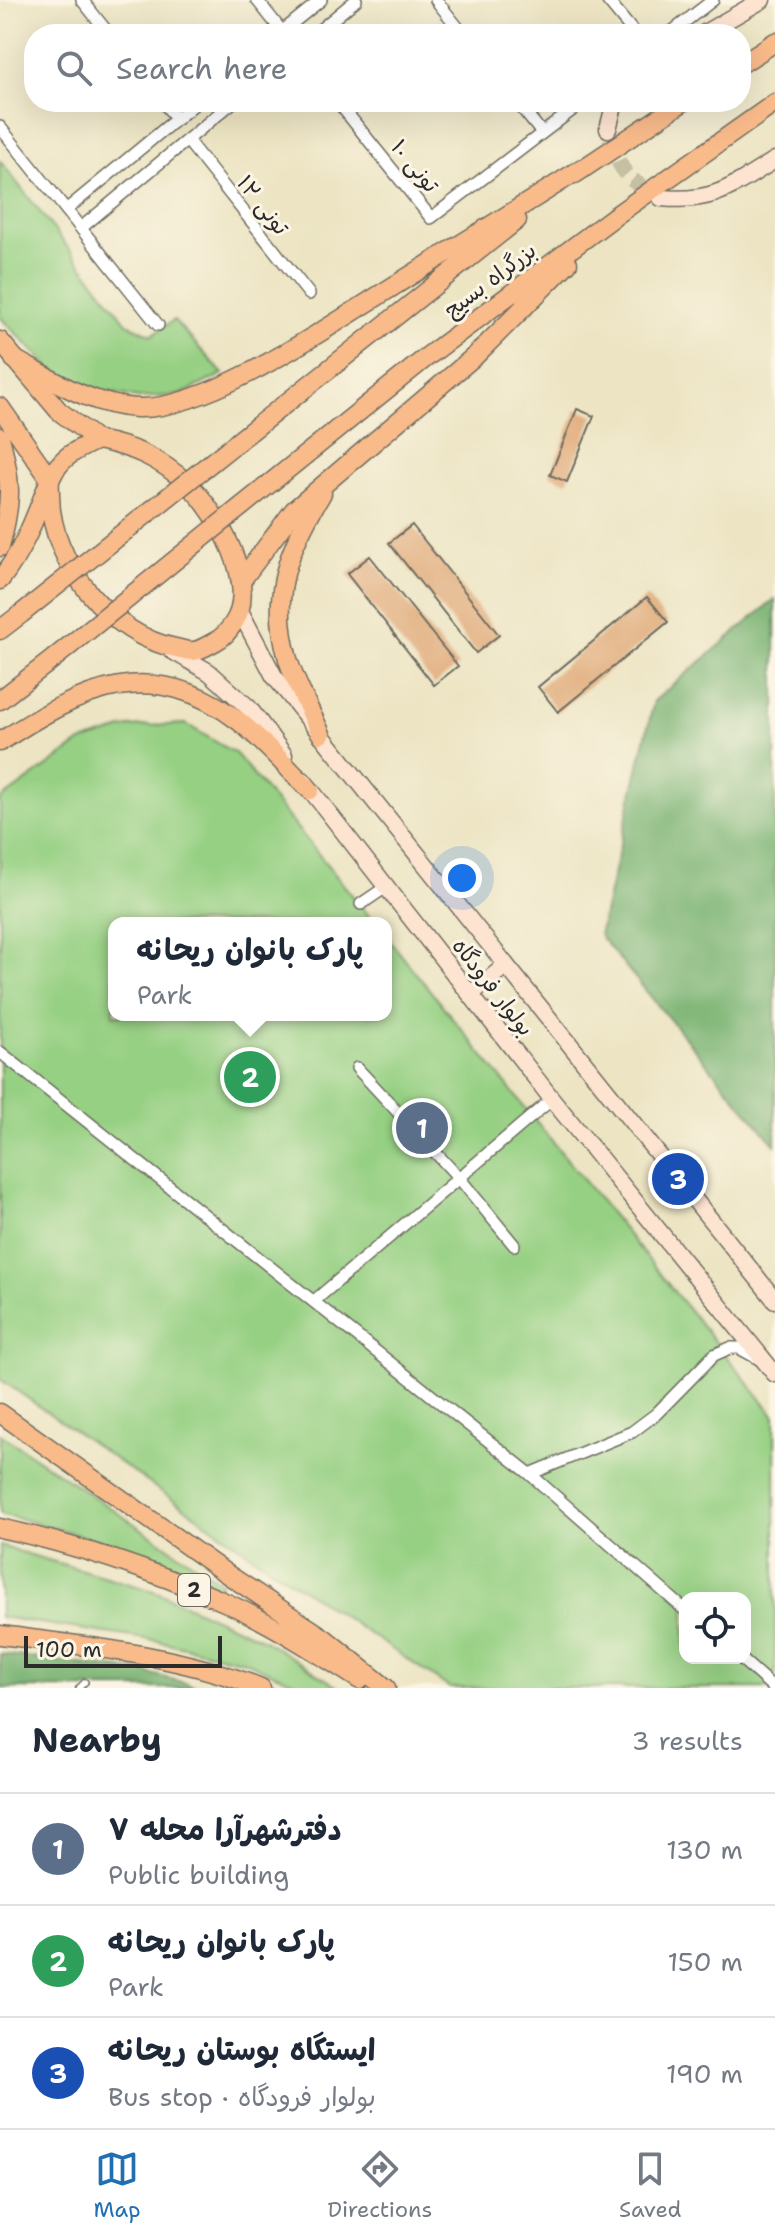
<!DOCTYPE html>
<meta charset="utf-8">
<style>
:root{--surface:#fff;--page:#f6f6f7;--text:#1f2937;--muted:#747a83;--line:#e0e1e3;--accent:#1f6fb2}
body{margin:0;font-family:"Shantell Sans","Playpen Sans Arabic",sans-serif;background:var(--page);color:var(--text)}
.controls{position:absolute;right:24px;bottom:24px;display:grid;overflow:hidden;border-radius:16px;box-shadow:0 8px 32px #0002}
.controls button{width:72px;height:72px;display:grid;place-items:center;padding:0;border:0;border-bottom:2px solid var(--line);background:var(--surface);color:var(--text);font:40px sans-serif}
.scale{position:absolute;left:24px;bottom:20px;width:198px;box-sizing:border-box;padding-left:8px;border:4px solid #2b2b2b;border-top:0;font-size:22px;line-height:28px;white-space:nowrap;color:#2b2b2b;-webkit-text-stroke:6px #fcf5e5;paint-order:stroke}
.you{position:absolute;left:462px;top:878px;width:28px;height:28px;margin:-20px;border:6px solid #fff;border-radius:50%;background:#1a73e8;box-shadow:0 0 0 12px #1a73e833}
.badge{display:grid;place-items:center;width:52px;height:52px;border-radius:50%;background:var(--accent);color:#fff;font-size:26px;font-weight:700}
.pin{position:absolute;translate:-50% -50%;border:4px solid #fff;box-shadow:0 2px 8px #0006}
.popup{position:absolute;left:108px;top:917px;width:284px;height:104px;box-sizing:border-box;display:grid;place-content:center;border-radius:16px;background:var(--surface);filter:drop-shadow(0 2px 6px #0005);font-size:26px;white-space:nowrap;color:var(--muted)}
.popup b{font-size:30px;color:var(--text)}
.popup::after{content:'';position:absolute;left:50%;top:100%;margin-left:-16px;border:16px solid transparent;border-top-color:var(--surface)}
.list{margin:0;padding:0;list-style:none}
h2{display:flex;justify-content:space-between;align-items:center;height:104px;margin:0;padding:0 32px;font-size:34px}
h2 small{font-size:26px;font-weight:400;color:var(--muted)}
.list li{display:grid;grid-template-columns:52px 1fr auto;gap:24px;align-items:center;box-sizing:border-box;height:112px;padding:0 32px;border-top:2px solid var(--line)}
.list b{display:block;font-size:30px;white-space:nowrap}
.list p{margin:0;font-size:26px;white-space:nowrap;color:var(--muted)}
.list em{font-size:26px;font-style:normal;color:var(--muted)}
.icon{flex:none;width:44px;height:44px;fill:none;stroke:currentColor;stroke-width:2;stroke-linecap:round;stroke-linejoin:round}
.map{position:relative;flex:none;width:775px;height:1688px;overflow:hidden}
.search{position:absolute;background:var(--surface);box-shadow:0 8px 32px #0002;left:24px;right:24px;top:24px;height:88px;display:flex;align-items:center;gap:20px;box-sizing:border-box;padding:0 28px;border-radius:32px;color:var(--muted);font-size:30px}
.sheet{height:440px;background:var(--surface)}
nav{display:flex;justify-content:space-around;align-items:center;box-sizing:border-box;height:112px;border-top:2px solid var(--line);background:var(--surface);font-size:22px;color:var(--muted)}
nav a{display:grid;justify-items:center;gap:4px}
nav .on{color:var(--accent)}
.map>svg:first-child{display:block}
.green{fill:#96d083;stroke:#607e57;stroke-width:2;fill-rule:evenodd}
.forest{fill:#78b271;stroke:#526e4e;stroke-width:2}
.building{fill:#e0aa79}
.lines{fill:none;stroke-linecap:round;stroke-linejoin:round}
.secondary-tunnel{stroke:#c5bfa4;stroke-width:16;stroke-dasharray:16 8;stroke-linecap:butt}
.service-casing{stroke:#6f6c60;stroke-width:8}
.minor-casing{stroke:#6f6c60;stroke-width:14}
.secondary-casing{stroke:#6f6c60;stroke-width:19}
.primary-casing{stroke:#6f6c60;stroke-width:21}
.trunk-casing{stroke:#6f6c60;stroke-width:21}
.service{stroke:#fff;stroke-width:5}
.minor{stroke:#fff;stroke-width:11}
.secondary{stroke:#fde4d1;stroke-width:16}
.primary{stroke:#fabb8b;stroke-width:18}
.trunk{stroke:#fabb8b;stroke-width:18}
.trunk-bridge-casing{stroke:#6f6c60;stroke-width:21;stroke-linecap:butt}
.trunk-bridge{stroke:#fabb8b;stroke-width:18}
.labels{text-anchor:middle;dominant-baseline:central;stroke-width:6;stroke-linejoin:round;paint-order:stroke}
.shield{fill:#fcf5e5;stroke:#6a6863;stroke-width:2}
.shield-label{font-size:20px;font-weight:bold;fill:#2b2b2b}
.street-label{font-size:22px;fill:#2b2b2b;stroke:#fcf5e5}
</style>
<div class="map">
<svg width="775" height="1688" viewBox="0 0 775 1688">
<rect width="100%" height="100%" fill="#fcf5e5"/>
<filter id="ink" filterUnits="userSpaceOnUse"><feTurbulence type="fractalNoise" baseFrequency=".0125" numOctaves="2"/><feDisplacementMap in="SourceGraphic" scale="16" xChannelSelector="R" yChannelSelector="G"/><feConvolveMatrix kernelMatrix="1 2 1 2 8 2 1 2 1" color-interpolation-filters="sRGB"/></filter>
<filter id="wash" filterUnits="userSpaceOnUse"><feTurbulence type="fractalNoise" baseFrequency=".006" numOctaves="4" result="noise"/><feDisplacementMap in="SourceGraphic" scale="32" xChannelSelector="R" yChannelSelector="G"/><feGaussianBlur stdDeviation="1.8" result="paint"/><feColorMatrix in="noise" values="0 0 0 0 0 0 0 0 0 0 0 0 0 0 0 0 0 1.4 0 .05"/><feComposite in="paint" operator="in"/></filter>
<g filter="url(#wash)">
<rect width="100%" height="100%" fill="#ece4c2"/>
<!-- green -->
<path class="green" d="M0,161L128,324L152,335L174,320L223,374L180,395L138,398L95,389L50,368L0,317Z
M186,724L236,754L375,923H114V1015H386V936L775,1416V1688H450L265,1564L0,1379V800L81,742L129,727ZM685,1598H745V1658H685Z
M0,1434L221,1582L219,1586C147,1556 76,1531 0,1514Z
M0,1546L157,1592L264,1640L340,1688H307L245,1661L159,1641L0,1617Z"/>
<!-- forest -->
<path class="forest" d="M775,599V1145L599,935L654,701Z
M0,1654L144,1672L204,1688H0Z"/>
<g id="blocks">
<!-- building -->
<path class="building" d="M577,409L594,416L567,482L550,475Z
M412,525L499,635L476,653L389,543Z
M370,556L458,666L434,685L347,574Z
M647,597L668,622L558,712L538,687Z
M424,1119L432,1129L423,1138L412,1127Z"/>
</g>
</g>
<g filter="url(#ink)">
<use href="#blocks" fill-opacity="0" stroke="#6f6c60" stroke-width="2"/>
<g class="lines">
<!-- secondary-tunnel -->
<path class="secondary-tunnel" d="M610,138C619,171 629,181 659,197"/>
<defs>
<path id="service" d="M79,1688L85,1682"/>
<path id="minor" d="M82,0L109,34
M257,0L284,34
M436,0L463,34
M607,0L635,34
M279,34L321,0
M315,34L356,0
M669,34L713,0
M163,102L177,119
M338,102L431,218L583,102
M517,102L542,133
M0,127L158,325
M187,140L309,294
M66,210L197,102
M81,228L233,102
M361,904L386,887
M0,1052L530,1474L685,1610
M357,1068L460,1179L514,1245
M314,1301L552,1099
M530,1474L632,1432L656,1414L714,1355L730,1348H739L759,1359
M740,1658L774,1688"/>
<path id="secondary" d="M703,34L762,0
M608,129L615,102
M661,198C714,203 731,187 775,160
M241,613L274,676L775,1300
M171,650L209,672L249,708L284,755
M303,780L552,1099L775,1374
M471,994L505,966"/>
<path id="primary" d="M0,341L59,411L97,440
M0,407L50,479
M97,440C134,447 159,458 188,484C218,512 260,586 233,624C228,631 224,637 216,641C210,644 201,650 194,651C189,652 181,649 176,648C111,636 50,562 50,495C50,490 49,482 51,478C60,457 78,449 97,440Z"/>
<path id="trunk" d="M741,64L775,42
M575,174L683,102
M14,359C53,380 92,406 137,408C209,411 335,322 397,284C459,245 521,207 582,168
M0,437C12,483 12,500 0,547
M212,462L517,220
M242,506L428,356L615,216L775,103
M0,580C24,550 36,515 50,479
M241,581L294,510L476,355L568,263
M0,630L21,614
M0,700L53,659
M321,734C310,709 295,684 288,659C269,593 289,548 322,493
M0,742C82,688 153,654 240,722C265,742 287,768 310,790
M0,1413L227,1574L324,1638L386,1688
M0,1528C78,1545 154,1571 227,1603C273,1624 318,1653 360,1680
M0,1635C87,1646 179,1655 261,1688"/>
</defs>
<!-- service casing -->
<use href="#service" class="service-casing"/>
<!-- minor casing -->
<use href="#minor" class="minor-casing"/>
<!-- secondary casing -->
<use href="#secondary" class="secondary-casing"/>
<!-- primary casing -->
<use href="#primary" class="primary-casing"/>
<!-- trunk casing -->
<use href="#trunk" class="trunk-casing"/>
<!-- service -->
<use href="#service" class="service"/>
<!-- minor -->
<use href="#minor" class="minor"/>
<!-- secondary -->
<use href="#secondary" class="secondary"/>
<!-- primary -->
<use href="#primary" class="primary"/>
<!-- trunk -->
<use href="#trunk" class="trunk"/>
<defs>
<path id="trunk-bridge" d="M21,614L212,462
M53,659L242,506"/>
</defs>
<!-- trunk-bridge casing -->
<use href="#trunk-bridge" class="trunk-bridge-casing"/>
<!-- trunk-bridge -->
<use href="#trunk-bridge" class="trunk-bridge"/>
</g>
</g>
<g class="labels">
<!-- shield labels -->
<rect class="shield" x="178" y="1574" width="32" height="32" rx="6"/>
<g class="shield-label">
<text x="194" y="1590">2</text>
</g>
<!-- street labels -->
<g class="street-label">
<text transform="translate(415 166) rotate(51)">تونی ۱۰</text>
<text transform="translate(263 205) rotate(52)">تونی ۱۲</text>
<text transform="translate(490 280) rotate(-37)">بزرگراه بسیج</text>
<text transform="translate(493 987) rotate(52)">بولوار فرودگاه</text>
</g>
</g>
</svg>
<div class="controls">
<button><svg class="icon" aria-label="locate" viewBox="0 0 24 24"><circle cx="12" cy="12" r="6"/><path d="M12 2v4M12 18v4M2 12h4M18 12h4"/></svg></button>
</div>
<div class="scale">100 m</div>
<div class="you"></div>
<div class="pin badge" style="left:422px;top:1128px;background:#5c6f8a">1</div>
<div class="pin badge" style="left:250px;top:1077px;background:#2e9e5b">2</div>
<div class="popup"><b>پارک بانوان ریحانه</b>Park</div>
<div class="pin badge" style="left:678px;top:1179px;background:#1a4fb4">3</div>
<div class="search"><svg class="icon" aria-label="search" viewBox="0 0 24 24"><circle cx="10" cy="10" r="6"/><path d="M15 15l6 6"/></svg>Search here</div>
</div>
<section class="sheet">
<h2>Nearby<small>3 results</small></h2>
<ul class="list">
<li><span class="badge" style="background:#5c6f8a">1</span><div><b>دفترشهرآرا محله ۷</b><p>Public building</p></div><em>130 m</em></li>
<li><span class="badge" style="background:#2e9e5b">2</span><div><b>پارک بانوان ریحانه</b><p>Park</p></div><em>150 m</em></li>
<li><span class="badge" style="background:#1a4fb4">3</span><div><b>ایستگاه بوستان ریحانه</b><p>Bus stop · بولوار فرودگاه</p></div><em>190 m</em></li>
</ul>
</section>
<nav>
<a class="on"><svg class="icon" aria-label="map" viewBox="0 0 24 24"><path d="M3 6l6-2 6 2 6-2v14l-6 2-6-2-6 2zM9 4v14M15 6v14"/></svg>Map</a>
<a><svg class="icon" aria-label="directions" viewBox="0 0 24 24"><path d="M12 3l9 9-9 9-9-9zM9 14v-3h6M13 9l2 2-2 2"/></svg>Directions</a>
<a><svg class="icon" aria-label="saved" viewBox="0 0 24 24"><path d="M7 4h10v16l-5-4-5 4z"/></svg>Saved</a>
</nav>
